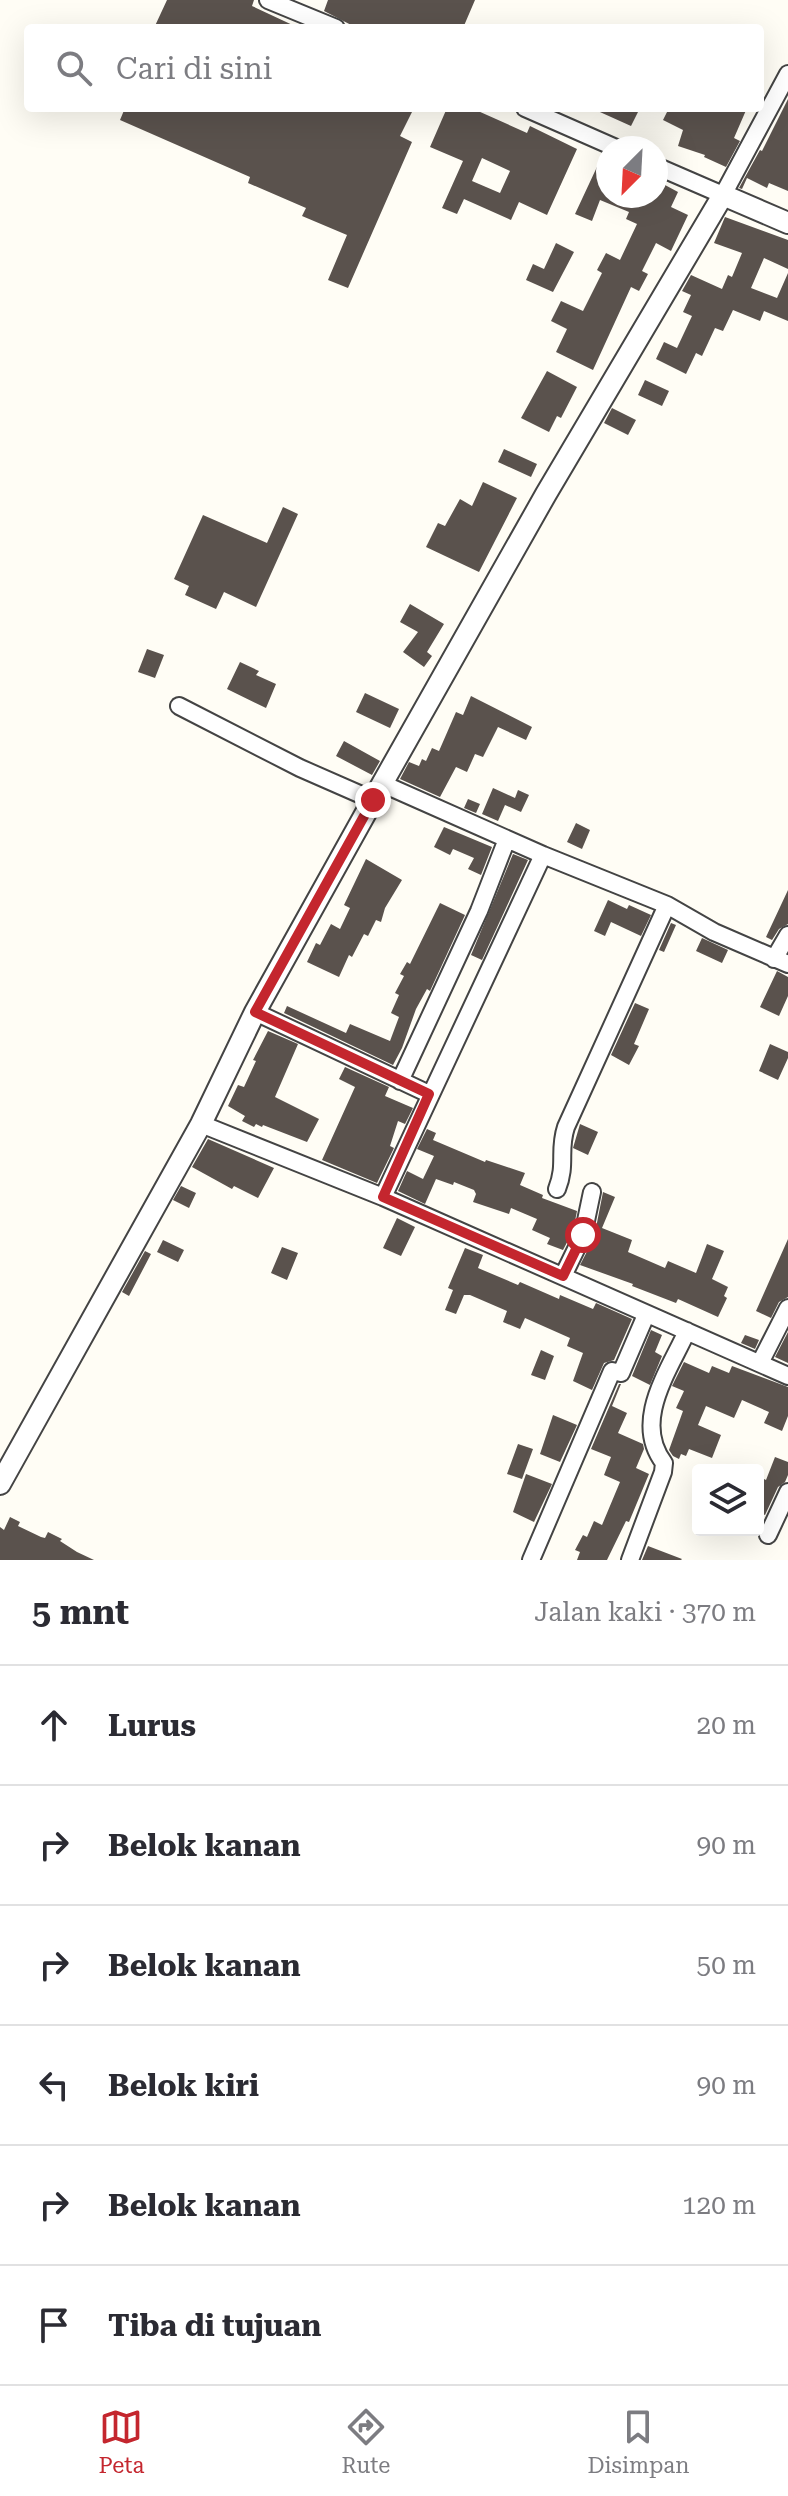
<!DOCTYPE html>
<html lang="id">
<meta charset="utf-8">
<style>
:root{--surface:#fff;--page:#f7f7f7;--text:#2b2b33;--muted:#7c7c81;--line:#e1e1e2;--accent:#c4262e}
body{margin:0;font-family:"Roboto Serif",serif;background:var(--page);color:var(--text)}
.controls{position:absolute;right:24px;bottom:24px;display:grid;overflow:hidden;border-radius:8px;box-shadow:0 8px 32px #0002}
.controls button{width:72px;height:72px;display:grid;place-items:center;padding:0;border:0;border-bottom:2px solid var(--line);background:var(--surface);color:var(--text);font:40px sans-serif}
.compass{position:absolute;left:596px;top:136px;width:72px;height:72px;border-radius:50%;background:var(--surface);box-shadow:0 8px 32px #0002;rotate:204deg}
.stop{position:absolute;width:24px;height:24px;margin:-18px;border:6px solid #c4262e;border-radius:50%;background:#fff}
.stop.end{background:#c4262e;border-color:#fff;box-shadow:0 2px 8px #0008}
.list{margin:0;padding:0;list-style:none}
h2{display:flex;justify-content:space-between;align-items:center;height:104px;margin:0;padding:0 32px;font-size:34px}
h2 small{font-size:26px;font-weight:400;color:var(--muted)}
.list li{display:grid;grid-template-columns:52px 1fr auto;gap:24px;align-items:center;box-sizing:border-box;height:120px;padding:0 32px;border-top:2px solid var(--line)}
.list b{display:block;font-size:30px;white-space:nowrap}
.list em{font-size:26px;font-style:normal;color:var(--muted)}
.icon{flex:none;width:44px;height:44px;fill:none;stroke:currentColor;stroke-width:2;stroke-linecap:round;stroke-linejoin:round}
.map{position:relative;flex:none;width:788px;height:1560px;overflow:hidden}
.search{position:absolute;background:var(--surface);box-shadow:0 8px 32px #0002;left:24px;right:24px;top:24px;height:88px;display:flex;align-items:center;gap:20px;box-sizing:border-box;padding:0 28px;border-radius:8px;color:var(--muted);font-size:30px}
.sheet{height:824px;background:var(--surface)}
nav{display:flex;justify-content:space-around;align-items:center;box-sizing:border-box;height:112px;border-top:2px solid var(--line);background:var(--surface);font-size:22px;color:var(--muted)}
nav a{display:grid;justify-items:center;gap:4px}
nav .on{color:var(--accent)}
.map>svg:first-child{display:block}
.building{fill:#5a524d;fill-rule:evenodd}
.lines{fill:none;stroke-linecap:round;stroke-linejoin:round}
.minor-casing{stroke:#444;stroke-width:20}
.tertiary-casing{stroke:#444;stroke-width:24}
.minor{stroke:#fff;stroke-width:16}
.tertiary{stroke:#fff;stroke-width:20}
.route{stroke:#c4262e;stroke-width:10}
</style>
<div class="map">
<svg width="788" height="1560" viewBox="0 0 788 1560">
<rect width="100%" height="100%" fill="#fffdf5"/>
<!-- building -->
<path class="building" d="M167,0H254L252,6L299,28H154Z
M328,0H475L463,28H357L324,11Z
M788,99V191L769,183L767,188L747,178L742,189L739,188L760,150L762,151Z
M125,108H414L400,136L412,142L348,288L328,280L347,235L302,216L306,208L248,183L250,177L120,120Z
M447,108H480L478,111L527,133L530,126L577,149L547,215L519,202L511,220L464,199L457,214L442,208L463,161L430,147ZM482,158L510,171L500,193L472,181Z
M591,108H640L631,126Z
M669,108H747L734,138L740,141L726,167L704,157L705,155L678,146L683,130L663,120Z
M603,154L608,156V196H656V183L665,185L678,192L671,207L688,215L671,251L656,243L642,271L648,274L639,291L631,287L593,370L556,352L567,329L551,321L561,301L583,311L602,273L597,270L606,253L620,260L637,224L626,219L629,212L600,200L592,221L575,214Z
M725,217L788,240V269L764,258L751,288L777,298L788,273V321L764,311L760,321L733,310L723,331L715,328L702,356L696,353L686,374L656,359L664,342L677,348L692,316L683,312L691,295L682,291L691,275L722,289L728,275L732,277L742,253L714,243Z
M556,243L574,252L553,292L526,280L533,264L544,269Z
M547,371L577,387L561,418L557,416L549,432L521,418Z
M645,380L669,391L662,406L638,395Z
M612,408L636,420L628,435L604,423Z
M504,449L537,464L531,477L498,462Z
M483,482L517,498L479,572L426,547L438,523L445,526L460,499L472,506Z
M283,507L298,514L256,607L224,592L216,609L185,595L189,586L174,579L203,515L267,543Z
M410,604L444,624L427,652L432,656L424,667L403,652L418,632L400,622Z
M147,649L164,655L155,678L138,672Z
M240,662L259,671L256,675L276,684L266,708L227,689Z
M365,693L399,709L390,728L356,712Z
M471,696L532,727L526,740L498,727L483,757L475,754L467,772L456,767L440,797L400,779L409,762L419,766L422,759L426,761L432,748L439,751L456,712L463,715Z
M344,741L380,761L372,775L336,756Z
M493,788L515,798L518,790L529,795L521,812L505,805L498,821L482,814Z
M468,799L480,804L476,813L464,808Z
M576,823L590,830L582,849L567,842Z
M444,827L492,847L481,875L468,869L474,858L453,849L450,855L434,847Z
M513,854L528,860L482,960L471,955Z
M366,859L402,880L385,908L381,922L376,920L368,936L364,934L352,957L349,955L339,977L307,962L316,943L320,945L331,924L340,929L350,908L344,905Z
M788,890V924L779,929L772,940L766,937Z
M608,900L627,909L629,905L651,915L641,936L611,922L605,936L594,931Z
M440,903L465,915L430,991L427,989L416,1009L402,1048L393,1065L284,1013L287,1006L346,1033L350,1024L390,1041L399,1017L391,1013L399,995L395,993L404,976L400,974L407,962L410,964Z
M671,923L676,925L664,952L659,950Z
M702,938L728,950L722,963L696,951Z
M777,971L788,977V996L779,1016L760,1007Z
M635,1003L649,1009L634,1044L639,1046L629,1065L611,1055Z
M268,1031L298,1044L275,1097L319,1119L307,1142L263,1125L262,1127L256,1124L254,1127L242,1121L245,1116L228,1106L238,1085L244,1087L256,1061L253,1060Z
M770,1044L788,1052V1058L778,1080L759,1071Z
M345,1067L389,1087L385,1096L413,1108L405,1124L398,1121L390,1146L394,1148L377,1183L322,1160L355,1087L339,1079Z
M580,1124L598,1132L588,1155L573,1148Z
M427,1129L436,1133L433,1140L485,1162L486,1160L525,1173L520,1185L543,1195L542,1198L577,1211L573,1231L563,1250L547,1244L550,1238L532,1230L537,1219L511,1208L509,1214L473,1202L476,1194L474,1190L454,1182L453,1185L436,1179L425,1204L398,1191L407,1171L423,1179L434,1156L417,1149Z
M208,1139L274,1168L258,1198L234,1186L232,1189L192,1167Z
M181,1186L196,1193L189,1208L173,1200Z
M603,1192L615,1197L602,1228L632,1240L628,1252L665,1268L668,1261L696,1273L707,1244L724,1251L712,1279L728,1287L724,1296L727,1298L718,1317L678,1299L676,1303L632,1286L633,1284L580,1265L594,1238Z
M397,1218L415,1227L401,1256L383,1248Z
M788,1239V1297L779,1302L771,1318L756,1311Z
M163,1240L184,1250L178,1262L157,1252Z
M282,1247L298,1253L287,1280L271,1273Z
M465,1248L483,1255L478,1268L518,1285L520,1282L559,1299L560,1295L593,1309L596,1303L632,1319L614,1360L604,1363L592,1390L573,1381L583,1353L567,1346L570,1338L525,1318L520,1329L503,1322L507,1311L470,1295H464L456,1314L445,1310L453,1290L448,1288Z
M145,1251L151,1254L129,1296L122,1292Z
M651,1330L662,1335L655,1352L662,1356L650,1385L632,1376Z
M788,1332V1363L775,1357Z
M745,1335L759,1340L755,1349L741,1343Z
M541,1350L554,1356L545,1380L531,1375Z
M684,1362L709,1373L712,1366L729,1373L732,1366L788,1387V1416L782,1431L764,1423L769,1412L742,1400L734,1418L706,1406L698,1425L721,1435L712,1458L689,1449L686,1456L681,1454L679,1459L673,1456L669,1450L683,1411L676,1408L684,1391L672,1386Z
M619,1384H621L612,1406L627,1413L618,1433L643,1444L644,1449L636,1468L649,1474L629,1522L626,1521L607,1560H577L580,1552L575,1550L583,1535L587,1537L594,1521L602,1525L620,1482L604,1475L611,1457L591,1449Z
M553,1415L577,1425L560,1462L540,1454Z
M518,1444L533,1449L522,1479L507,1474Z
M775,1457L788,1462V1475L785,1482L778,1487L765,1515L758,1512L764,1495L758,1493V1476L766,1480Z
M526,1474L552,1484L534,1522L513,1512Z
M10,1517L20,1522L18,1526L41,1537L45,1538L48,1532L62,1539L60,1541L77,1552L94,1560H0V1527L4,1530Z
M648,1546L682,1559L681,1560H642Z"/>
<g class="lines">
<defs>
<path id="minor" d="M268,0L336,28
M525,108L616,148
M656,166L723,195L788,74
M179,706L300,768L373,800
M383,784L543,855L667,905L714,932L788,964
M774,959L788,935
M255,1012L429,1094
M400,1081L479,911L507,839
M201,1124L383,1197L788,1376
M557,1189C567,1164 558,1151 566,1127L667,905
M383,1197L543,855
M563,1276L583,1235L592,1192
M760,1363L788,1308
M768,1535L788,1492
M531,1560L612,1371L621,1373L646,1315
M630,1560L663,1472L664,1463C632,1421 669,1371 687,1331"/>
<path id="tertiary" d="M0,1484L201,1124L255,1012L373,800L546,494L723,195L788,223"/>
</defs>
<!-- minor casing -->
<use href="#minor" class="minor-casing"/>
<!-- tertiary casing -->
<use href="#tertiary" class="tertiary-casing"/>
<!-- minor -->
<use href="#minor" class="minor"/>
<!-- tertiary -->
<use href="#tertiary" class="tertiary"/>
</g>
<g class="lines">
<!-- route -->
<path class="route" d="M373,800L255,1012L429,1094L383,1197L563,1276L583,1235"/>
</g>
</svg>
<div class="controls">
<button><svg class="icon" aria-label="layers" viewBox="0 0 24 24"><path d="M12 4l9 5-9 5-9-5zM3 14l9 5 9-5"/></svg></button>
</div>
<svg class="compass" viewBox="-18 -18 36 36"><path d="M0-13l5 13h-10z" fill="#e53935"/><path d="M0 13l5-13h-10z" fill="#7c7c81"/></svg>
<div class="stop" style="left:583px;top:1235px"></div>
<div class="stop end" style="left:373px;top:800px"></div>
<div class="search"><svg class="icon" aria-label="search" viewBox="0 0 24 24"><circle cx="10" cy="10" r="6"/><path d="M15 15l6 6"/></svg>Cari di sini</div>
</div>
<section class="sheet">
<h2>5 mnt<small>Jalan kaki · 370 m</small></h2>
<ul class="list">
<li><svg class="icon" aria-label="ahead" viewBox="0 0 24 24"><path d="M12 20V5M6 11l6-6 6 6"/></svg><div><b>Lurus</b></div><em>20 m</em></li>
<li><svg class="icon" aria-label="right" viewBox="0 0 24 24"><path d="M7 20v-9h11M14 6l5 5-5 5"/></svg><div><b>Belok kanan</b></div><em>90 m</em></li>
<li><svg class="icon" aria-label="right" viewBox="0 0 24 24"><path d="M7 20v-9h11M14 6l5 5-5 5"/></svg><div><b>Belok kanan</b></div><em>50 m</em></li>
<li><svg class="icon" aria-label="left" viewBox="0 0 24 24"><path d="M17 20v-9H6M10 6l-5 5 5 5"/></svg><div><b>Belok kiri</b></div><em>90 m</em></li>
<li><svg class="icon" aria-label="right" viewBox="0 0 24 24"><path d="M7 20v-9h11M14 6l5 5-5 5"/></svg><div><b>Belok kanan</b></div><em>120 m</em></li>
<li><svg class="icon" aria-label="arrive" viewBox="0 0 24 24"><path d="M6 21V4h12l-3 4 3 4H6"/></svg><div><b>Tiba di tujuan</b></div></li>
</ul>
</section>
<nav>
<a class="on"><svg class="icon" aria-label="map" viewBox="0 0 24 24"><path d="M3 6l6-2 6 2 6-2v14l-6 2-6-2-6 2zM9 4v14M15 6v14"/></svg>Peta</a>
<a><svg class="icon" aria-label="directions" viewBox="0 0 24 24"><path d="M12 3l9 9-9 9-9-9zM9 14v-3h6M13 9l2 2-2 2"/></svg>Rute</a>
<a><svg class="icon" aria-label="saved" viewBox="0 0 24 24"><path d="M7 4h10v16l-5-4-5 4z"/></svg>Disimpan</a>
</nav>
